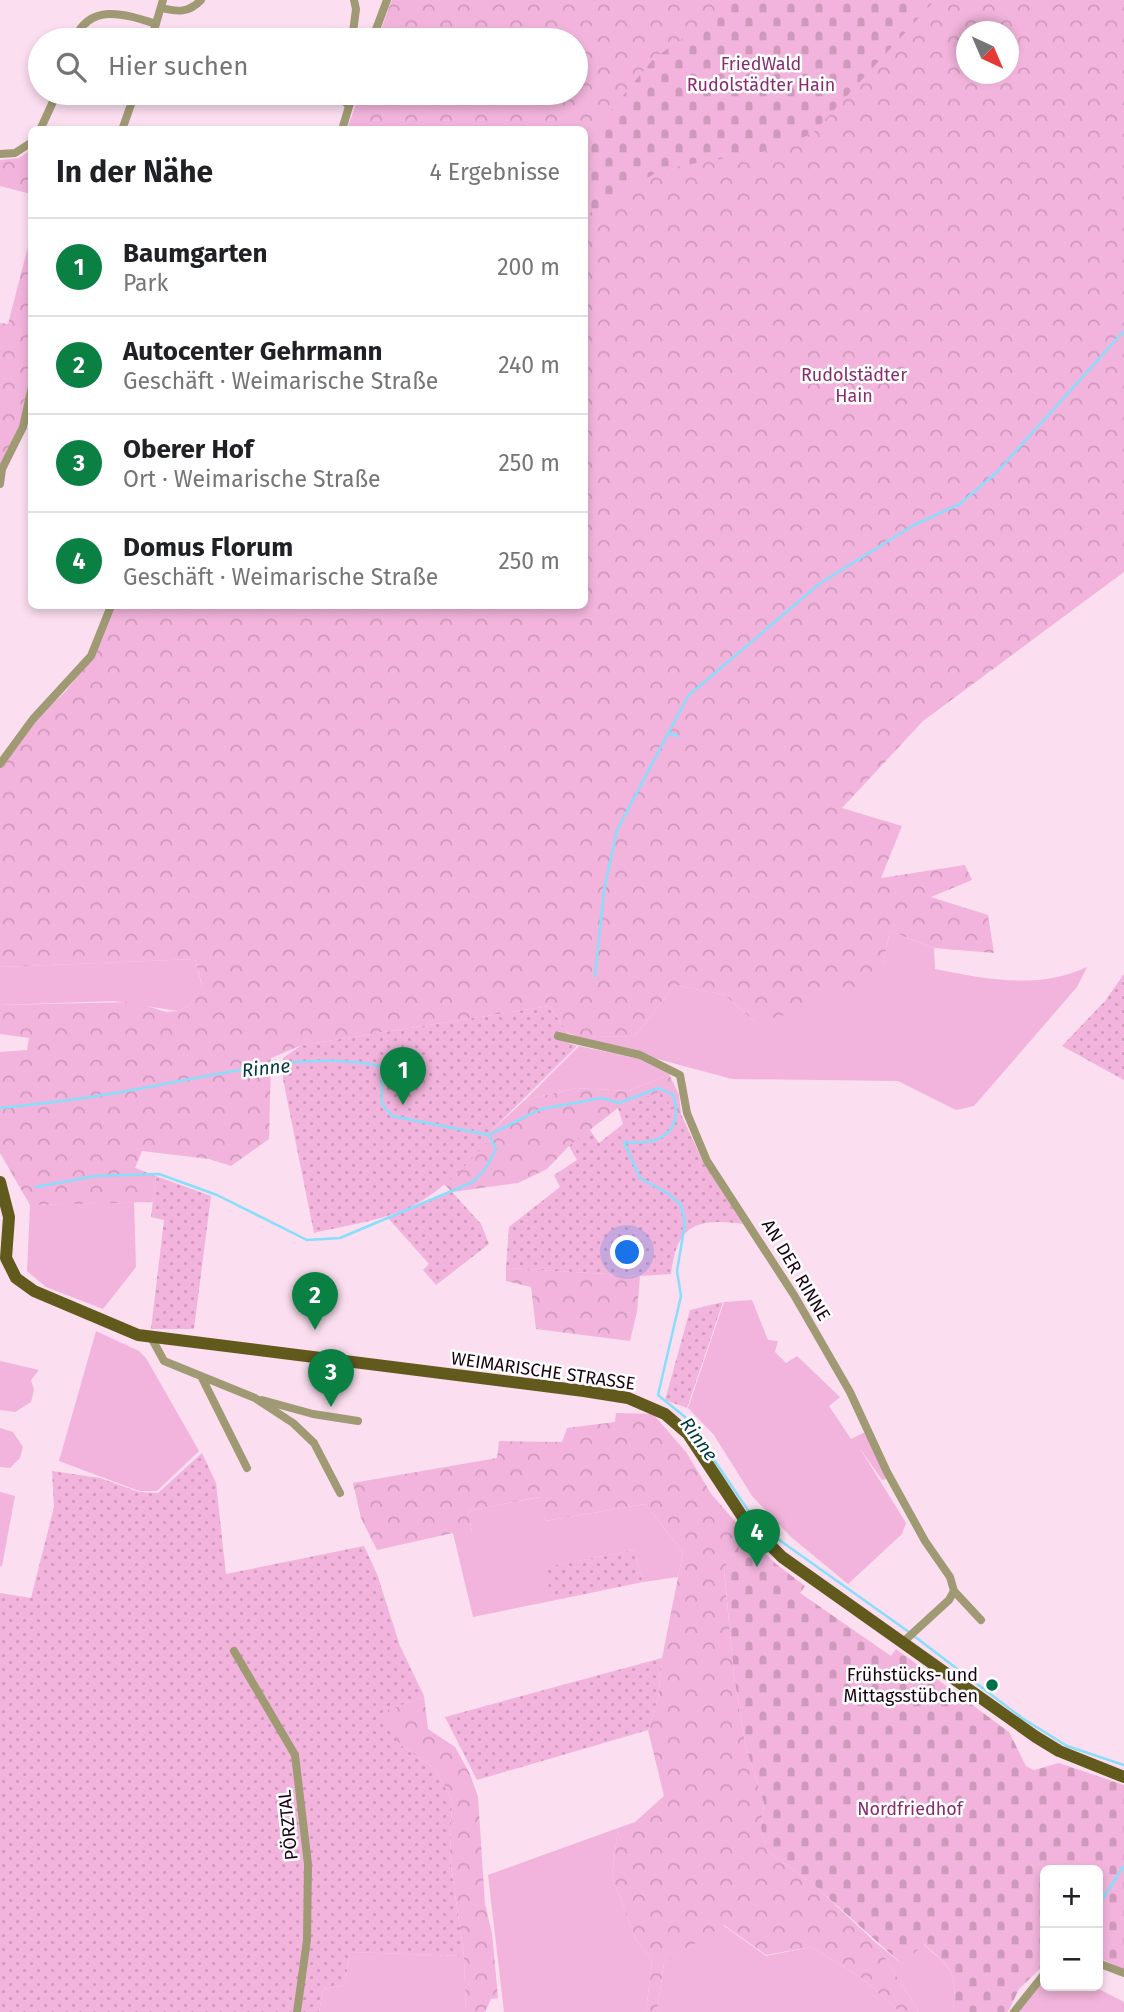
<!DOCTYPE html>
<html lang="de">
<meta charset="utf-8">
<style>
:root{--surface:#fff;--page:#f6f6f6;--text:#202124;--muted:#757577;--line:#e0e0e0;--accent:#0b8043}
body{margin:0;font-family:"Fira Sans",sans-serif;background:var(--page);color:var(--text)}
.controls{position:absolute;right:21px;bottom:21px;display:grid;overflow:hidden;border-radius:10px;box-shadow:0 4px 10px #0003}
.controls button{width:63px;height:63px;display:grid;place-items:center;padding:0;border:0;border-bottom:2px solid var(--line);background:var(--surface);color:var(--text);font:35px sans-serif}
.compass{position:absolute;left:956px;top:21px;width:63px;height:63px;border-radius:50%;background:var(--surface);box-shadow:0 4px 10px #0003;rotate:136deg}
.you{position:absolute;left:628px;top:1253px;width:24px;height:24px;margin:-18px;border:5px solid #fff;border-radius:50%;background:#1a73e8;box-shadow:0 0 0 10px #1a73e833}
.badge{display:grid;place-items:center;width:46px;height:46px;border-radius:50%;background:var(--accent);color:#fff;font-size:23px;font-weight:700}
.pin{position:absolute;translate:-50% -58px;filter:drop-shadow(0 2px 4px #0008)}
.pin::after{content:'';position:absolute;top:37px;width:24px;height:21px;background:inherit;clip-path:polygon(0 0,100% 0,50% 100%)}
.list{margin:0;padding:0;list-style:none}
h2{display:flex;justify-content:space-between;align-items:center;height:91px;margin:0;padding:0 28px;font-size:30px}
h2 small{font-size:23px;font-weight:400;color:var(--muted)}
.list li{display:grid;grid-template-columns:46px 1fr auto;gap:21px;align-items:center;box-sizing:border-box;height:98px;padding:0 28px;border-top:2px solid var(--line)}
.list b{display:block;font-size:26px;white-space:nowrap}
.list p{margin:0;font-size:23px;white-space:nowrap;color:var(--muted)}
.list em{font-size:23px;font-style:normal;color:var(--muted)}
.icon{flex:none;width:38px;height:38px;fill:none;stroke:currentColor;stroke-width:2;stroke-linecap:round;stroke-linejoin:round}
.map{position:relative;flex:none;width:1124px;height:2012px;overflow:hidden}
.search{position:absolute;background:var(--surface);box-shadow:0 4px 10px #0003;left:28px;top:28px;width:560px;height:77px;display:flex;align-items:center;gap:18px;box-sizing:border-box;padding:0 24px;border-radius:38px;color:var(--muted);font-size:26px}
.panel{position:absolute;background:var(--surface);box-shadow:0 4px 10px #0003;left:28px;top:126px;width:560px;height:483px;border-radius:10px}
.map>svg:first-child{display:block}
.green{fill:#f2b4dc}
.forest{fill:url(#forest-crowns);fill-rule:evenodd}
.cemetery{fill:url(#cemetery-stones)}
.garden{fill:url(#garden-dots)}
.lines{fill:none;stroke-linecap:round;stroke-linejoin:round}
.stream{stroke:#87dffc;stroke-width:2.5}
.street{stroke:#9f9a74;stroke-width:8}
.primary{stroke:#62591d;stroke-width:12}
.poi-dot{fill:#00704a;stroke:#fff;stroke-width:2.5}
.labels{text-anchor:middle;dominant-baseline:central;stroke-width:5;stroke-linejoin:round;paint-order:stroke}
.park-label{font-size:18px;fill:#892c6f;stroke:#fff}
.street-label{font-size:18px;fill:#190312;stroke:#fff}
.poi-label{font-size:18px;fill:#190312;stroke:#fff;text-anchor:end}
.water-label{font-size:19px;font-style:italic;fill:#003745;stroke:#fff}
</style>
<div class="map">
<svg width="1124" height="2012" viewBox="0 0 1124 2012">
<defs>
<pattern id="forest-crowns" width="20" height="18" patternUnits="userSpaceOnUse" patternTransform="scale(1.75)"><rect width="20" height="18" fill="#f2b4dc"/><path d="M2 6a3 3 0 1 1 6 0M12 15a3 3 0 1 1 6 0" fill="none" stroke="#cf99bc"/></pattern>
<pattern id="cemetery-stones" width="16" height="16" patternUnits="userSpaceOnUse" patternTransform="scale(1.75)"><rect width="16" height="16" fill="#f2b4dc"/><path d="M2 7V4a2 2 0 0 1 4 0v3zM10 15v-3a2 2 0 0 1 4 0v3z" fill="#cf99bc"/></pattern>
<pattern id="garden-dots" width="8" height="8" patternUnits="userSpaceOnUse" patternTransform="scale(1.75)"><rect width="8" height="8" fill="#f2b4dc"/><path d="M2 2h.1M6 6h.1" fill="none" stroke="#cf99bc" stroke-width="1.8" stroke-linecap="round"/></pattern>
</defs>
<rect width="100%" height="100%" fill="#fbdeef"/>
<!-- green -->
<path class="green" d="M890,931L934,948L935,969C986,979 1038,990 1087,967L1077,987L974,1106L956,1110L898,1081L732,1079L587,1040L597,1036L634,1037L675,985L725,995L756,1023L808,987L883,964Z
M195,959L202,986L189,1006L178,1011L114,1001L0,1005V967Z
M579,1046L639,1059L669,1074L629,1091L576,1088L525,1100Z
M134,1202L136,1267L103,1309L46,1287L27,1271L30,1205Z
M752,1300L768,1340L778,1341L775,1352L786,1363L797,1356L840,1397L829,1406L851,1439L867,1431L886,1479L882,1480L859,1447L906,1523L902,1534L848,1584L791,1537L752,1496L714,1435L688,1408L724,1302Z
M96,1331L139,1351L146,1358L199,1451L157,1491H139L59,1461Z
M0,1361L39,1370L31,1380L34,1390L31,1402L15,1412L0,1410Z
M0,1428L13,1432L23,1447L20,1458L10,1468L0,1467Z
M0,1492L15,1496L2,1566H0Z
M540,1497L545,1521L645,1504L683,1552L678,1577L643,1582L634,1550L547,1567L551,1601L473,1617L453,1533H472L468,1511Z
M618,1828L612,1876L635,1938L652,1961L646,2012H504L488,1875Z
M723,1925L766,1956L811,1947L859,1976L900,2012H657L664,1963Z
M875,1942L902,1964L923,1944C954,1971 957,1971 953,2012H919Z
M350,1952L464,1956L466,2012H319L323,1989L345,1985Z
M1045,1979V1986H1093L1124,2002V2012H1019Z"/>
<!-- forest -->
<path class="forest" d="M392,0H1124V572L923,721L842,808L902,826L881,878L965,865L972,880L931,897L988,915L994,953L934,948L890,931L883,964L873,987L852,997L808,987L802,1010L756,1023L725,995L675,985L634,1037L597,1036L587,1040L568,1033L549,1006L302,1045L271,1058L269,1139L231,1166L209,1159L142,1151L135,1168L156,1176L153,1202L30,1205L0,1153V1052L27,1050L29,1038L0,1034V1005L134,1002L166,1012L178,1011L189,1006L202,985L195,959L0,967V766L34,720L64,693L94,657L114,606H584V130L347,129L360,93H576V40H377ZM967,32H1009V74H967Z
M31,150V194L0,186V160L19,158Z
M31,235V370L20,425L0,465V323L8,324Z
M669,1074L679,1095L681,1114L672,1113L659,1093L618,1108L569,1146L547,1169L518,1183L452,1192L444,1184L490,1140V1132L525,1100L576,1088L629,1091Z
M506,1268L640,1276L637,1312L630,1341L536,1329L531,1287L506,1281Z
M616,1413L653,1414L686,1452L712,1495L746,1534L724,1569L734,1676L746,1748L764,1803L761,1828L767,1851L813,1884L875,1942L919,2012H900L859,1976L811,1947L766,1955L724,1925L664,1963L657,2012H646L652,1961L635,1938L612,1876L618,1828L635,1822L664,1796L648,1730L658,1698L662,1658L683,1552L645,1504L545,1521L539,1497L468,1511L472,1533H453L377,1550L361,1518L353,1483L497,1458L499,1441L562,1442L567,1428L615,1422Z
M424,1696L428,1729L455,1747L470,1774L478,1797L485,1904L492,1933L498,1998L491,1999L485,2012H466L464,1956L450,1859L452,1800L435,1769L399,1744L380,1713Z"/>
<!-- cemetery -->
<path class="cemetery" d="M733,0H935L812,134L762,152L662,169L585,216L587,140L654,58L718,15Z
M746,1534L776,1564L805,1586L800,1593L891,1656L896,1649L1009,1732L1026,1766L1034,1770L1059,1763L1124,1785V1970L1098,1957V1870H1045V1964L1019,1989L1008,2012H953C957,1971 954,1971 924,1944L902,1964L813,1884L767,1851L761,1828L764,1803L746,1748L734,1676L724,1568Z"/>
<!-- garden -->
<path class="garden" d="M1124,974V1080L1062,1046L1105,1001Z
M549,1006L568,1033L563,1041L577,1046L491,1131L490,1140C470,1160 452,1181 429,1196C398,1219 351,1224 314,1233L283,1079V1058L302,1045Z
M659,1092L668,1100L672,1112L681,1114L703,1162L743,1224C697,1218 677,1224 671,1274L640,1276L506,1268L509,1227L560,1187L554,1175L577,1160L569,1146L589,1129L599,1143L623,1124L618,1108Z
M156,1176L211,1196L194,1329H151L164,1220L151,1217Z
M452,1192L481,1224L489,1244L436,1285L423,1270L429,1264L388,1218Z
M723,1302L687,1408L665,1400L690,1310Z
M202,1453L216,1483L226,1574L364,1546L377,1574L400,1646L424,1696L381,1713L399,1744L435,1769L452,1800L450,1859L464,1956L350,1952L345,1985L323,1989L319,2012H0V1593L31,1598L54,1507L52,1471L100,1478L139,1492L158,1493Z
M634,1550L643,1582L551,1601L546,1567Z
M662,1658L658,1698L648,1730L477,1780L445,1717Z"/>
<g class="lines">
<!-- stream -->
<path class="stream" d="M668,733L678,736
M595,976L604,890L617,830L688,696L819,584L914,525L960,504L997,472L1124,331
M0,1108C51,1103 104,1096 154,1086C221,1074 317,1049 382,1067V1104L392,1116L489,1135L541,1109L602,1098L619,1103L659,1088L673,1095C685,1133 658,1146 624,1142L640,1178L669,1194L681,1205L685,1223L677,1271L681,1296L658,1395L685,1417L758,1525L909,1632
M36,1187L95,1176L159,1174L217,1195L307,1240L340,1238L473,1182L486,1168L496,1149L489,1135
M914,1636L1022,1718L1067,1746L1124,1765
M1098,1906L1124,1866"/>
<!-- street -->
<path class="street" d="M162,8C177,12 189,13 201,0
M74,40C90,2 125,14 156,24
M151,40L163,0
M352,40L356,9L354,0
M372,40L387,0
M336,93L349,106
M40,130L57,93
M122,130L135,93
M342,130L353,93
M0,154L15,153L32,142
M0,484L2,469L23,427L32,386
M0,764L33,719L91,656L111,606
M558,1036L640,1055L680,1075L687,1113L707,1161L794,1295L850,1392L887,1472L925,1541L950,1577L954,1591L949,1600L902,1643
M152,1339L164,1361L255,1398L293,1423L314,1443L340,1493
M202,1378L247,1468
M262,1400L313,1414L358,1421
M954,1591L981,1620
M234,1651L295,1755L308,1864L307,1940L297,2012
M1098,1963L1124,1973
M1014,2012L1045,1973"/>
<!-- primary -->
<path class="primary" d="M0,1182L9,1217L6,1258L16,1278L34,1291L138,1335L584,1391L628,1398L665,1414L688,1434L744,1519L782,1557L1036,1737L1059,1751L1124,1777"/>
</g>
<!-- markers -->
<circle class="poi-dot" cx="992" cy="1685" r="7"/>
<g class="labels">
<!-- park labels -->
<g class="park-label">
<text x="761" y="64">FriedWald<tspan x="761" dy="21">Rudolstädter Hain</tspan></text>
<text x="854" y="375">Rudolstädter<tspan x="854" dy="21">Hain</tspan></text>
<text x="910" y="1809">Nordfriedhof</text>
</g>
<!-- street labels -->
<g class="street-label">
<text transform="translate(796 1270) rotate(59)">AN DER RINNE</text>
<text transform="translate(543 1371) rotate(8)">WEIMARISCHE STRASSE</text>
<text transform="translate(288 1825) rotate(-96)">PÖRZTAL</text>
</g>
<!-- poi labels -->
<g class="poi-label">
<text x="978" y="1675">Frühstücks- und<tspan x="978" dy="21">Mittagsstübchen</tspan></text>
</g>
<!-- water labels -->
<g class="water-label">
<text transform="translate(266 1068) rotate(-6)">Rinne</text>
<text transform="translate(699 1439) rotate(54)">Rinne</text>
</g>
</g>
</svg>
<div class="controls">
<button>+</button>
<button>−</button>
</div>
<svg class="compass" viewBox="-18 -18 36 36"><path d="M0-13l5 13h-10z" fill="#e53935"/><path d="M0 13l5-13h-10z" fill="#757577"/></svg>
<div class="you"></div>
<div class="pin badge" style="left:403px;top:1105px">1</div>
<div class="pin badge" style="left:315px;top:1330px">2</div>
<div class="pin badge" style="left:331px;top:1407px">3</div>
<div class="pin badge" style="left:757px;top:1567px">4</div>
<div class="search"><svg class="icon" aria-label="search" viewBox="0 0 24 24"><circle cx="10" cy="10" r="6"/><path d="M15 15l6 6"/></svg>Hier suchen</div>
<section class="panel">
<h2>In der Nähe<small>4 Ergebnisse</small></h2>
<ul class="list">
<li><span class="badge">1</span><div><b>Baumgarten</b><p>Park</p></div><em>200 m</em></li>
<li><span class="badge">2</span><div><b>Autocenter Gehrmann</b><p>Geschäft · Weimarische Straße</p></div><em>240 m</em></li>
<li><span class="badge">3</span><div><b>Oberer Hof</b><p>Ort · Weimarische Straße</p></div><em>250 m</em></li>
<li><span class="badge">4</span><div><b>Domus Florum</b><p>Geschäft · Weimarische Straße</p></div><em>250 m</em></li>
</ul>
</section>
</div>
